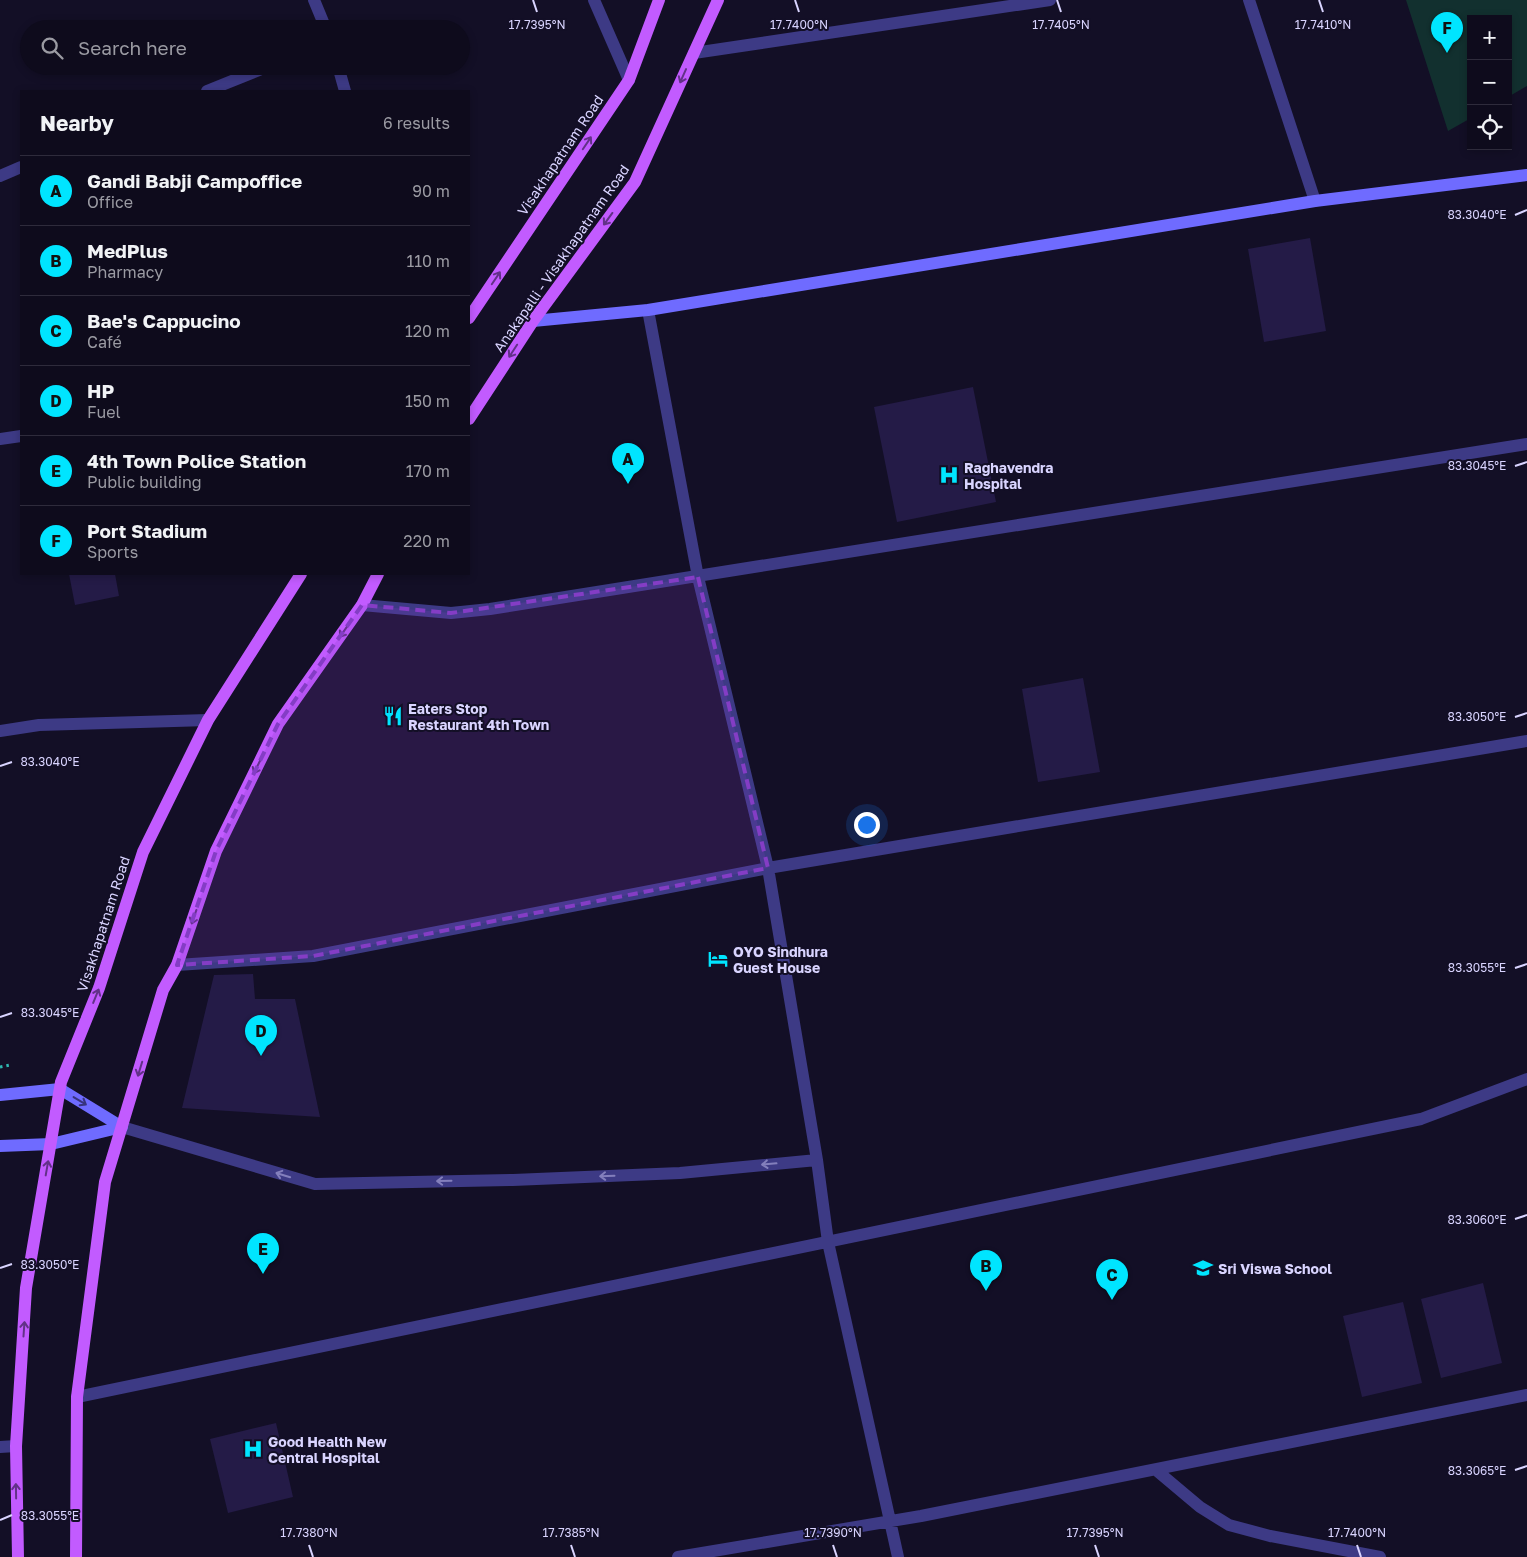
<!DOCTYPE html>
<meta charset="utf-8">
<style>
:root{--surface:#0e0b1c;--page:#1c1929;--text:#f1f3f6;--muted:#9b9ba3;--line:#2e2b3b;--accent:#00e5ff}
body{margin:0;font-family:"Golos Text",sans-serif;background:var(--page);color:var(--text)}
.controls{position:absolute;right:15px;top:15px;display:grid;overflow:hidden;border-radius:0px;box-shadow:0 2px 8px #0003}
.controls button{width:45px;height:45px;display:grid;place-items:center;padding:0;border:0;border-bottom:1px solid var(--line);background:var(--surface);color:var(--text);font:25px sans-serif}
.you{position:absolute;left:866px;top:824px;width:18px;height:18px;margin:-12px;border:4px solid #fff;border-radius:50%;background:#1a73e8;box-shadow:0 0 0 8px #1a73e833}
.badge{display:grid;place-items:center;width:32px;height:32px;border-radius:50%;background:var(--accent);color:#111;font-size:16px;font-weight:700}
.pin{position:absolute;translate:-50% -41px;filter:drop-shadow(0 1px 2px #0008)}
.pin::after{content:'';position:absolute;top:26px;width:18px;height:15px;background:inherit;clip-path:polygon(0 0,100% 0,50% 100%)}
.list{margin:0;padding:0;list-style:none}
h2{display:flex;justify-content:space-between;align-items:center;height:65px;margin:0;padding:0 20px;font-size:21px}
h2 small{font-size:16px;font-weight:400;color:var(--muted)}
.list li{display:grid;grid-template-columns:32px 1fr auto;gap:15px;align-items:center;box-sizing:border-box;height:70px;padding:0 20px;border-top:1px solid var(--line)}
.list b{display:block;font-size:19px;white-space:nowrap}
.list p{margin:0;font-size:16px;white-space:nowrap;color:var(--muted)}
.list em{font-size:16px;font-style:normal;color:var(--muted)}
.icon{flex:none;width:28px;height:28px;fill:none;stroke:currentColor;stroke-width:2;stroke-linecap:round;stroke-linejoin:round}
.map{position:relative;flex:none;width:1527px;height:1557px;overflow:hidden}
.search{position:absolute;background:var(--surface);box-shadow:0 2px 8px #0003;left:20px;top:20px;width:450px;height:55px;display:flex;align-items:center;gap:12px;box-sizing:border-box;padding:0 18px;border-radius:28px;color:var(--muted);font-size:19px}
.panel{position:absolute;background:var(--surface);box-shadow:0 2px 8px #0003;left:20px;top:90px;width:450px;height:485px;border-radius:0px}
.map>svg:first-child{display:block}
.green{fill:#12302f}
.building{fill:#241b47}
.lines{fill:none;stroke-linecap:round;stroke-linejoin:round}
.path{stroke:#2fb8b0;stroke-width:3;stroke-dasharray:2.5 4;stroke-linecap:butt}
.street{stroke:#3d3a85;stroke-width:12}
.secondary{stroke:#6f6bff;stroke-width:12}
.primary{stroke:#c25bff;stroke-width:12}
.oneway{stroke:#623188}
.oneway2{stroke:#38347d}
.oneway3{stroke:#837fbc}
.marked{fill:#843dc5;fill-opacity:0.2;stroke:#843dc5;stroke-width:4;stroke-dasharray:10 6;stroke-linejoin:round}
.ticks{fill:none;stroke:#d9d4ff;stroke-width:2}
.labels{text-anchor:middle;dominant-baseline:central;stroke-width:4;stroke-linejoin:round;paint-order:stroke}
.street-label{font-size:14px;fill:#d9d4ff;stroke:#130f26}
.poi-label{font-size:14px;font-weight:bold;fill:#d9d4ff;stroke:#130f26;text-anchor:start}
.ticks-label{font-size:12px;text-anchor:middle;fill:#d9d4ff;stroke:#130f26;stroke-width:4;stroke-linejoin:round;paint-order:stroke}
</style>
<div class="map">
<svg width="1527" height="1557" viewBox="0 0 1527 1557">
<rect width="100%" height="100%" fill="#130f26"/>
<!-- green -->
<path class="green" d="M1406,0H1527V86L1508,97V19H1471V118L1448,131Z"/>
<!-- building -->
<path class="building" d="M1310,238L1326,331L1264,342L1248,249Z
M973,387L996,502L897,522L874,407Z
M69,574H115L119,596L75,605Z
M1083,678L1100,772L1038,782L1022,689Z
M253,974L255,999H295L320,1117L182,1108L214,975Z
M1483,1283L1502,1363L1441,1378L1421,1299Z
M1403,1302L1422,1383L1362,1397L1343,1316Z
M276,1423L293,1497L228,1513L210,1439Z"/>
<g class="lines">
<!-- path -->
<path class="path" d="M0,1067L10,1065"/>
<!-- street -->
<path class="street" d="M314,0L326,29
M594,0L629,80
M1249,0L1315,201
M694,53L1050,0
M338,66L345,91
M207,91L269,66
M0,176L21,167
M648,310L698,577L768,868L817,1160L828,1242L898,1557
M0,439L21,436
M362,605L451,613L490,609L1527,444
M0,731L39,725L208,720
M177,965L313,956L768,868L1527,741
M122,1127L315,1184L513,1180L680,1173L817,1160
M77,1397L1421,1119L1527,1079
M0,1447L16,1446
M1156,1470L1200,1507L1229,1525L1270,1536L1380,1557
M678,1557L921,1516L1527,1395"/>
<!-- secondary -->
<path class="secondary" d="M533,321L648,310L1315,201L1527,175
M0,1095L60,1089L122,1127
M0,1146L51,1144L122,1127"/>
<!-- primary -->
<path class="primary" d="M469,318L629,80L659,0
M469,419L533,321L635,182L718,0
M18,1557L16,1446L26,1288L61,1082L99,988L143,852L208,720L301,574
M76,1557L77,1397L105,1182L163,990L177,965L216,851L278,724L362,605L378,574"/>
</g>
<!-- one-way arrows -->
<defs><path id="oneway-shaft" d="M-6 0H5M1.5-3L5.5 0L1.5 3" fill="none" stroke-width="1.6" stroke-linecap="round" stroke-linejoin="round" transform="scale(1.25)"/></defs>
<g class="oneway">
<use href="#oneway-shaft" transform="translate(683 76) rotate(114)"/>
<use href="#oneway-shaft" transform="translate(587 143) rotate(-56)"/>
<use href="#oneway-shaft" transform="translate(608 219) rotate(126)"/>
<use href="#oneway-shaft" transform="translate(496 278) rotate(-56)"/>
<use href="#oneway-shaft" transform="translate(513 351) rotate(123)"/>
<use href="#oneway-shaft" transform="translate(344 631) rotate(125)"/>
<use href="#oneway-shaft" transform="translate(257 767) rotate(116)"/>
<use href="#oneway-shaft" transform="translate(194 917) rotate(109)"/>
<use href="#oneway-shaft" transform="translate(96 996) rotate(-68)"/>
<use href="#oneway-shaft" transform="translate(140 1069) rotate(107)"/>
<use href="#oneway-shaft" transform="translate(47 1168) rotate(-80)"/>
<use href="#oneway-shaft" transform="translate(24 1329) rotate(-86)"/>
<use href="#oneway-shaft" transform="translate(16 1491) rotate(-91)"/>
</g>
<use class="oneway2" href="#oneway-shaft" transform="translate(80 1101) rotate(31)"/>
<g class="oneway3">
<use href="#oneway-shaft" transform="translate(769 1164) rotate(175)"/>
<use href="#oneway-shaft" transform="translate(283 1175) rotate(-163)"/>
<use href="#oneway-shaft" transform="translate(607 1176) rotate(178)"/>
<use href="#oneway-shaft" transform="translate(444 1181) rotate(179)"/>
</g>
<!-- marked area -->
<path class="marked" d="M698,577L768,868L313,956L177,965L216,851L278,724L362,605L451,613Z"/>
<!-- ticks -->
<path class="ticks" d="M533,0L537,12M795,0L799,12M1057,0L1061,12M1319,0L1323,12M1515,215L1527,210M1515,466L1527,462M1515,717L1527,713M0,766L12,762M1515,968L1527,964M0,1017L12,1013M1515,1219L1527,1215M0,1268L12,1264M1515,1470L1527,1466M0,1520L12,1515M309,1545L313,1557M571,1545L575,1557M833,1545L837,1557M1095,1545L1099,1557M1357,1545L1361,1557"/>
<!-- icons -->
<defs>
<symbol id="hospital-bare" viewBox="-9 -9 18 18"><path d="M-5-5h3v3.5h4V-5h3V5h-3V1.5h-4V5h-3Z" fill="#00e5ff" stroke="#130f26" stroke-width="2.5" paint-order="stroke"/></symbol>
<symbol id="restaurant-bare" viewBox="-9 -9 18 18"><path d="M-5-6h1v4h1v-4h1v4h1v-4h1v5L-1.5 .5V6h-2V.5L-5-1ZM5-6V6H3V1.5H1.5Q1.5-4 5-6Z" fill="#00e5ff" stroke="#130f26" stroke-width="2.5" paint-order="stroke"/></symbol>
<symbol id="hotel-bare" viewBox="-9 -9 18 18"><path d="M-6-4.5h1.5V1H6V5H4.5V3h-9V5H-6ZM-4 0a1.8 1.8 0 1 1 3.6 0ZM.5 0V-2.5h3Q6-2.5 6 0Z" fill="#00e5ff" stroke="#130f26" stroke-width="2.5" paint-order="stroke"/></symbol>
<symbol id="school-bare" viewBox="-9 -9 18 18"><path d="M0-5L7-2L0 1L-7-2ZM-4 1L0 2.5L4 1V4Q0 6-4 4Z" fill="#00e5ff" stroke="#130f26" stroke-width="2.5" paint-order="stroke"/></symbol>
</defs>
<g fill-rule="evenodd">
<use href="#hospital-bare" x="935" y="461" width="28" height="28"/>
<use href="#restaurant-bare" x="379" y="702" width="28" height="28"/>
<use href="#hotel-bare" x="704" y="945" width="28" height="28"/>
<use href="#school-bare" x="1189" y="1254" width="28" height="28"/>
<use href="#hospital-bare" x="239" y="1435" width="28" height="28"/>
</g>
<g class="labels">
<!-- street labels -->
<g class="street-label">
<text transform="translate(560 155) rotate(-56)">Visakhapatnam Road</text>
<text transform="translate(561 258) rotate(-55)">Anakapalli - Visakhapatnam Road</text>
<text transform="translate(103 924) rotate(-72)">Visakhapatnam Road</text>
</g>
<!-- poi labels -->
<g class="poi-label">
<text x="964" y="467">Raghavendra<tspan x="964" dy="16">Hospital</tspan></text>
<text x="408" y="708">Eaters Stop<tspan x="408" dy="16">Restaurant 4th Town</tspan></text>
<text x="733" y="951">OYO Sindhura<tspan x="733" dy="16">Guest House</tspan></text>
<text x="1218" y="1268">Sri Viswa School</text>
<text x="268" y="1441">Good Health New<tspan x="268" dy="16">Central Hospital</tspan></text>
</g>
</g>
<g class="ticks-label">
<text x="537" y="29">17.7395°N</text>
<text x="799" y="29">17.7400°N</text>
<text x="1323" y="29">17.7410°N</text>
<text x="1061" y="29">17.7405°N</text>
<text x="1477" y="219">83.3040°E</text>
<text x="1477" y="470">83.3045°E</text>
<text x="1477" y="721">83.3050°E</text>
<text x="50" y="766">83.3040°E</text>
<text x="1477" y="972">83.3055°E</text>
<text x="50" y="1017">83.3045°E</text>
<text x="1477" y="1224">83.3060°E</text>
<text x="50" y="1269">83.3050°E</text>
<text x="1477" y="1475">83.3065°E</text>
<text x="50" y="1520">83.3055°E</text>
<text x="309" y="1537">17.7380°N</text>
<text x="571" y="1537">17.7385°N</text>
<text x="833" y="1537">17.7390°N</text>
<text x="1095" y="1537">17.7395°N</text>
<text x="1357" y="1537">17.7400°N</text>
</g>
</svg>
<div class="controls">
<button>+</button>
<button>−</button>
<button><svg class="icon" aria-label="locate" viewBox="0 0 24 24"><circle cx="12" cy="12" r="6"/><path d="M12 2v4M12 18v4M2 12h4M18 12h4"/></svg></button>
</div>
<div class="you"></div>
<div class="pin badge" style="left:628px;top:484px">A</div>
<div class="pin badge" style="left:986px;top:1291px">B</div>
<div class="pin badge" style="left:1112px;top:1300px">C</div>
<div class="pin badge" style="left:261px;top:1056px">D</div>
<div class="pin badge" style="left:263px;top:1274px">E</div>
<div class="pin badge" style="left:1447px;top:53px">F</div>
<div class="search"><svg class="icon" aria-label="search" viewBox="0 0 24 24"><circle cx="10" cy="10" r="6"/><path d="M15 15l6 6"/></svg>Search here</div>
<section class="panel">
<h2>Nearby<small>6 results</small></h2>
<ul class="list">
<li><span class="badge">A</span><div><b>Gandi Babji Campoffice</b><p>Office</p></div><em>90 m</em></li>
<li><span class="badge">B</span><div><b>MedPlus</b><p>Pharmacy</p></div><em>110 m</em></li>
<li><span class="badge">C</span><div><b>Bae's Cappucino</b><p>Café</p></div><em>120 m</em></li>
<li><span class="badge">D</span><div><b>HP</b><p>Fuel</p></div><em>150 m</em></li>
<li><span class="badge">E</span><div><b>4th Town Police Station</b><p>Public building</p></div><em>170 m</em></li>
<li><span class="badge">F</span><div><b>Port Stadium</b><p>Sports</p></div><em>220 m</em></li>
</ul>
</section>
</div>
